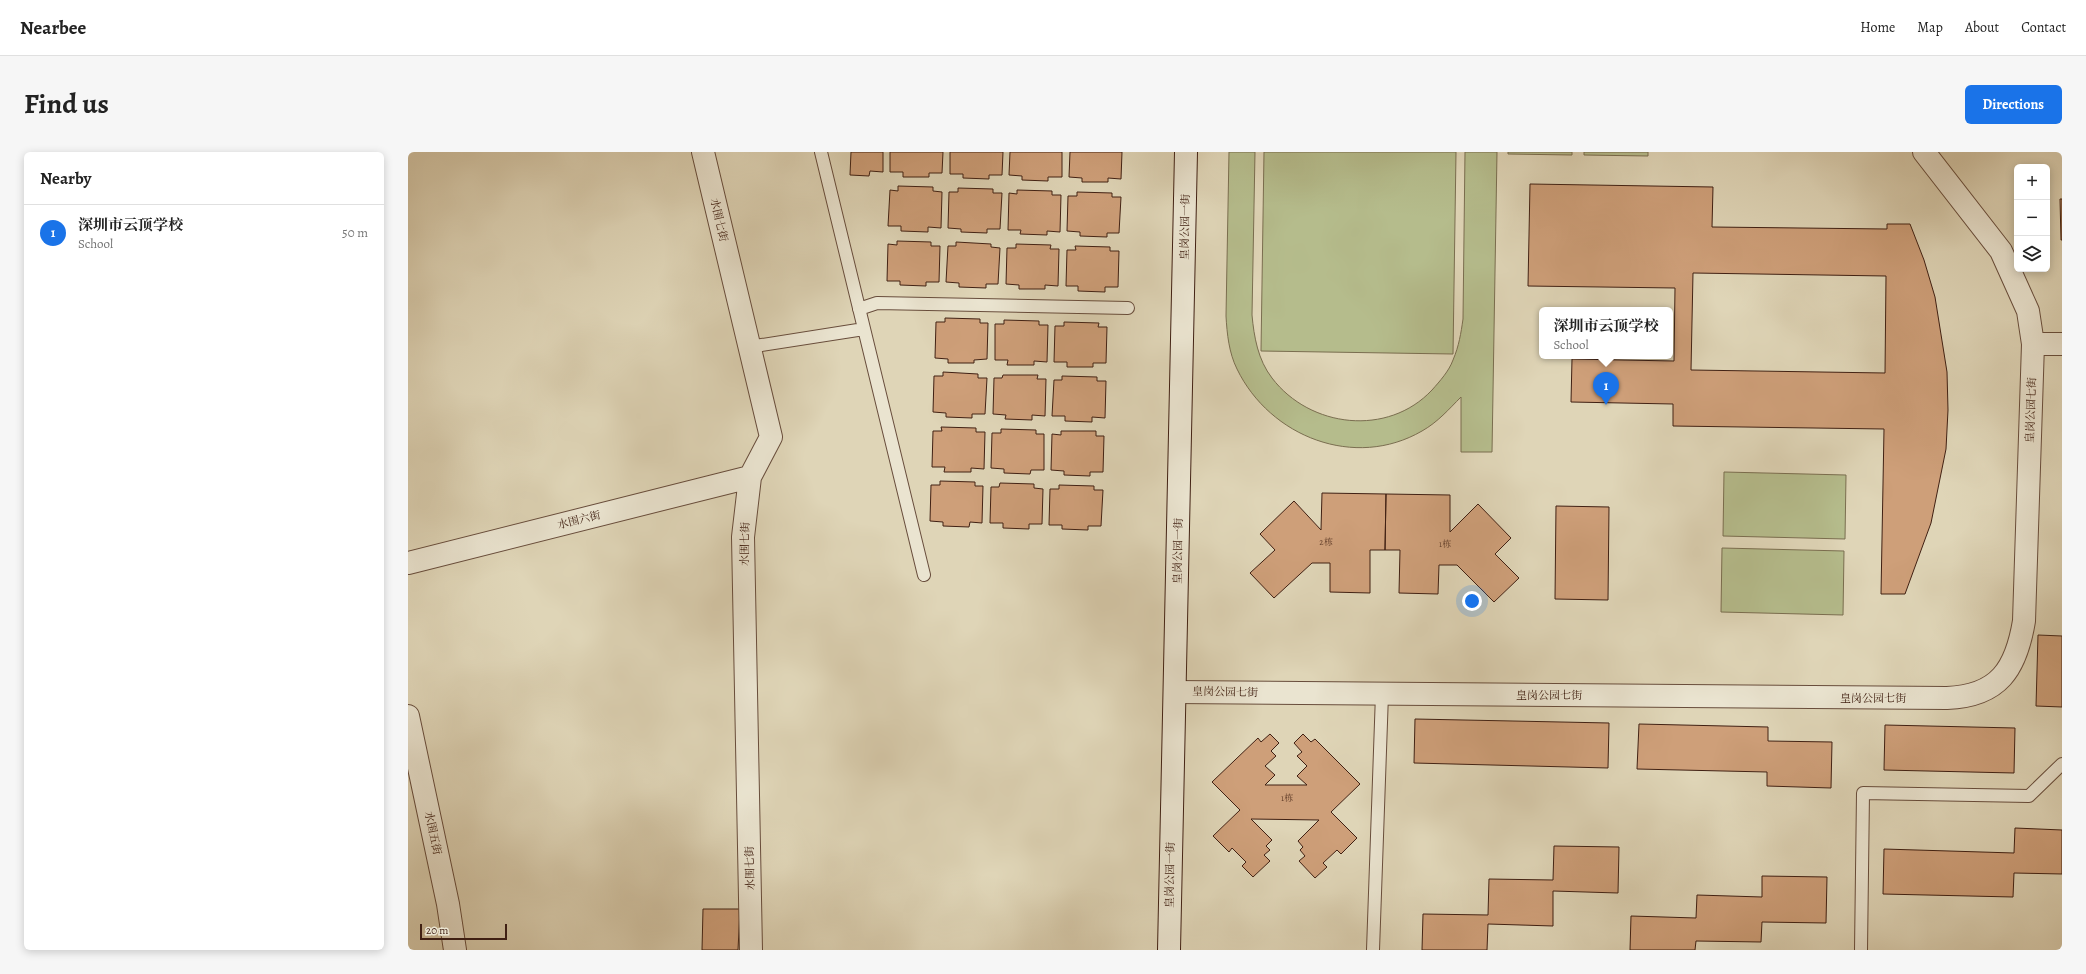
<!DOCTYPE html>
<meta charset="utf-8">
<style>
:root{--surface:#fff;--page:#f6f6f6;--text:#222;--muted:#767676;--line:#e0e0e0;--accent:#1a73e8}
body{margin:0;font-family:Alegreya,"Noto Serif SC",serif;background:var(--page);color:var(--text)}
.controls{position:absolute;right:12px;top:12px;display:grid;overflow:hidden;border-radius:6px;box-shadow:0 2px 10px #0003}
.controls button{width:36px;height:36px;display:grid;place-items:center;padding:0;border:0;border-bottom:1px solid var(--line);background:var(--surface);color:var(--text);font:20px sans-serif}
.scale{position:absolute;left:12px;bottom:10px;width:87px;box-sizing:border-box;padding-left:4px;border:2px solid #402013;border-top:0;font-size:11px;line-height:14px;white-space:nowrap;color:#402013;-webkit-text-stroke:3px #eae4d0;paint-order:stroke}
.you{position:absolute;left:1064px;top:449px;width:14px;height:14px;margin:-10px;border:3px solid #fff;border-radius:50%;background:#1a73e8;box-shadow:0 0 0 6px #1a73e833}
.badge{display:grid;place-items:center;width:26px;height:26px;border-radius:50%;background:var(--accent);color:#fff;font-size:13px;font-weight:700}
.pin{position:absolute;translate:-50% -33px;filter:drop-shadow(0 1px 2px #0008)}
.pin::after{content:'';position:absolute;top:21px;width:14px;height:12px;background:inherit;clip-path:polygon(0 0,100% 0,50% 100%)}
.popup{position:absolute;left:1131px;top:155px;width:134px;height:52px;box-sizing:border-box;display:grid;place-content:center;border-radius:6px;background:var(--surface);filter:drop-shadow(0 1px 3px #0005);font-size:13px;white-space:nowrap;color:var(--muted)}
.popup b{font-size:15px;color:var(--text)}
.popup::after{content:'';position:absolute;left:50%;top:100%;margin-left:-8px;border:8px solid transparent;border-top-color:var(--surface)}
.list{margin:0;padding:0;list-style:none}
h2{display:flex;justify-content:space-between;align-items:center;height:52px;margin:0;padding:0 16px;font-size:17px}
h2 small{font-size:13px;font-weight:400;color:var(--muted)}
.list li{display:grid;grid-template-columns:26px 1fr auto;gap:12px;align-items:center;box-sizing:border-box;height:56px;padding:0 16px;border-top:1px solid var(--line)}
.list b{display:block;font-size:15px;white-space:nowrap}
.list p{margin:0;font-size:13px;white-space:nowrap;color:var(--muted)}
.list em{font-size:13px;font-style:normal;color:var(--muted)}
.icon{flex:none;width:22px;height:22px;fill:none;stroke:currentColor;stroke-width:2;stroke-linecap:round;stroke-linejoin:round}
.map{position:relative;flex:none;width:1654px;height:798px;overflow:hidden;border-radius:6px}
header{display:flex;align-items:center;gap:24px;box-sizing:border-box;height:56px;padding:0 20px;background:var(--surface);border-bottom:1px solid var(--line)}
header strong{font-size:19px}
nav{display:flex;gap:22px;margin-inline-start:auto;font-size:14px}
.intro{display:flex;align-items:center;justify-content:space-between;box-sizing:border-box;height:96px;padding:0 24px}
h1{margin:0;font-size:28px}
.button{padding:10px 18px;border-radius:6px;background:var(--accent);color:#fff;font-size:14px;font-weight:700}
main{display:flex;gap:24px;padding:0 24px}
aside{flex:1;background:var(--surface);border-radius:6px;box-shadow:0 2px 10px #0003}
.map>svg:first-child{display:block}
.green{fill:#b5bc8c;stroke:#7a6e50}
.building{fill:#ce9f79;stroke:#402013;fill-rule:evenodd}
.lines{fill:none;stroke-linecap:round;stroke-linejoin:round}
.lane-casing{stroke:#684d3c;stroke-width:14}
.street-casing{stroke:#684d3c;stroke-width:24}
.secondary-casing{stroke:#402013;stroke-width:24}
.lane{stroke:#eae4d0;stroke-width:12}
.street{stroke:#eae4d0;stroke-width:22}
.secondary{stroke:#eae4d0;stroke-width:22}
.labels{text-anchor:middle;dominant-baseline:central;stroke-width:4;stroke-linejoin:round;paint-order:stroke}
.number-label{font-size:9px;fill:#64402c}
.street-label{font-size:11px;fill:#402013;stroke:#eae4d0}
</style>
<header>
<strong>Nearbee</strong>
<nav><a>Home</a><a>Map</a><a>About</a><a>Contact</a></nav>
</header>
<div class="intro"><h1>Find us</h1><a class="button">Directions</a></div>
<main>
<aside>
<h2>Nearby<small></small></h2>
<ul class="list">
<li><span class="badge">1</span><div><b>深圳市云顶学校</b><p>School</p></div><em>50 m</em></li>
</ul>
</aside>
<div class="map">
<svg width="1654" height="798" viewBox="0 0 1654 798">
<rect width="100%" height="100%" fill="#dfd5b7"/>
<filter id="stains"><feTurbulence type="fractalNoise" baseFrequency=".005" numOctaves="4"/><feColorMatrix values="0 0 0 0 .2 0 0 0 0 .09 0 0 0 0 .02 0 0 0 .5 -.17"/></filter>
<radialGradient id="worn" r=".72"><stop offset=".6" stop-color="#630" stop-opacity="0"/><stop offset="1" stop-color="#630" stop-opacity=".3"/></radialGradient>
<!-- green -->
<path class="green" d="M821,0H847L844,163C846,185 850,208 864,226C902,276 980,285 1024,238C1032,229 1041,219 1045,208C1051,194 1053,181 1055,167L1057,0H1089L1084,300H1053V245C1041,257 1030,270 1014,279C947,318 862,285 829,217C821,201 819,182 818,164Z
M856,0H1048L1045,202L853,199Z
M1100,0H1164V3L1100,2Z
M1176,0H1240V4L1176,3Z
M1316,320L1438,323L1437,387L1315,384Z
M1314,396L1436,399L1435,463L1313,460Z"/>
<!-- building -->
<path class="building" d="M443,0H475V20L462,19L461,24L442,23Z
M482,0H535L534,21H521V25H495V20H482Z
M542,0H595L594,23H581V27L555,26V22H542Z
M602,0H654V25H640V29L614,28V24L601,23Z
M662,0H714L713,27L700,26V30H674V26L661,25Z
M1122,32L1305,35L1304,75L1479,77V72H1502L1516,108L1527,145L1539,220L1540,258L1538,297L1523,371L1497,442H1473L1476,277L1265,274V252L1163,250L1164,207L1266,209L1267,136L1120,134ZM1285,121L1478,124L1477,221L1283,218Z
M490,34L525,35V39L534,40L533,76L520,75V80L493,79V74H480L482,38L490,39Z
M550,36L585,37V41H594L592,77H579V81L553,80V77L540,76L541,40H550Z
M609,38L644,39V43H653L652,80L639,79V83L612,82L613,78H600L601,41L609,42Z
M669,40L704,41V45H713L711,81H699V85L672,84V80L659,79L660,44H669Z
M1652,47H1654V88H1653Z
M489,89L523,90V94H532L531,130H518V134L492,133V129H479L480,92L489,93Z
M548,90L583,92V95L592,96L590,132H578V136L551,135V131L538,130L540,94H548Z
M608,92L643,93L642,97H651L650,134L637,133V137H611V133L598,132L599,96H608Z
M667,94L702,95V99H711L710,135H697V140L670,139V134H658L659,98H668Z
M537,166L572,167V171H580L579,207L566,208V211H540V207L527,206L528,170H537Z
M596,168L631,169V173H640L639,210L626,209V213H599L600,208H587V172H596Z
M656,170L691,171L690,175H699L698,211H685V215H659V210H646L647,174H656Z
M535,220L570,222V226H579L577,262H564V266L538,265V261L525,260L526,224H535Z
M595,223H630L629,227H638L637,264L624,263V268L597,267L598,263L585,262L586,226H594Z
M654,224L689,225V229H698L697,266L684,265V270L657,269V264H644L646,228H654Z
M533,275L568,276V280H577L576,317L563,316V320H536L537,315H524L525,279H534Z
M593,277L628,278V282H636V318H623L622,322L596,321V317L583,316L584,281H593Z
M653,279H688V284H696L695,320H682V324L656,323V319L643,318L644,282L653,283Z
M532,329L567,330V334H575L574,371L562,370L561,375L535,374V370L522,369L523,333H532Z
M592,331L626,332V336L635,337L634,372H621V377L595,376V371H582L583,335H591Z
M651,333L686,334V338H695L693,374H680V378L654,377V373H641L642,337H651Z
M914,341L978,342L977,398H962V441L922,440V411H904L866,446L842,421L867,398L852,382L886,349L913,378Z
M978,342L1042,343V380L1070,352L1103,386L1087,402L1111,426L1086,450L1049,413H1031L1030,442L991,441L992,398H977Z
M1148,354L1201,355L1200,448L1147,447Z
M1630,483L1654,484V555L1628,554Z
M1007,567L1201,571L1200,616L1006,611Z
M1231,572L1360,575V589L1424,590L1423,636L1359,634V620L1229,617Z
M1477,573L1607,576L1606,621L1476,618Z
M862,582L871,591L863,599L868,604L857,614L867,623L857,633H899L889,624L899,614L889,604L894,600L886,591L895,582L903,590L907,587L952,632L923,660L949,686L933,702L929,698L915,711L919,715L907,726L891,709L897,704L892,698L895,695L890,689L911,668L843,667L864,688L858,694L862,698L856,703L862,709L845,725L834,714L838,710L824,696L821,700L805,684L832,658L804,630L850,586L853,590Z
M1607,676L1654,678V722L1606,721L1605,745L1475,742L1476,697L1606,701Z
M1146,694L1211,695L1210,741L1145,739V774L1080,772L1079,798H1014L1015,762L1080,763L1081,727L1145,728Z
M1354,724L1419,725L1418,771L1354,770L1353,790L1288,789L1287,798H1222L1223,764L1288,766L1289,743L1354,745Z
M295,757H332L330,798H294Z"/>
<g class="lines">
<defs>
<path id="lane" d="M413,0L516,423
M451,157L469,151L720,156
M341,195L456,177
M965,798L974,542
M1453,798L1455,641L1621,644L1654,612"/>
<path id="street" d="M295,0L363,285L342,325L335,385L343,798
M1625,192H1654
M0,411L342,325
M767,540L1539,546C1591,544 1608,517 1616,469L1625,192L1620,159L1593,99L1516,0
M0,564L40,752L47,798"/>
<path id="secondary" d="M761,798L778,0"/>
</defs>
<!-- lane casing -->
<use href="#lane" class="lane-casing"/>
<!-- street casing -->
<use href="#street" class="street-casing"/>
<!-- secondary casing -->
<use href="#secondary" class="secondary-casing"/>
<!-- lane -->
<use href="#lane" class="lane"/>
<!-- street -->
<use href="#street" class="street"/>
<!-- secondary -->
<use href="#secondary" class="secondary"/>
</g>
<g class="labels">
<!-- number labels -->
<g class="number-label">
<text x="918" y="390">2栋</text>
<text x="1037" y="392">1栋</text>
<text x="879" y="646">1栋</text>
</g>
<!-- street labels -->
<g class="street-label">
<text transform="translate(311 68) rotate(77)">水围七街</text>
<text transform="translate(777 75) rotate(-89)">皇岗公园一街</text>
<text transform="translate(1623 258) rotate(-88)">皇岗公园七街</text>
<text transform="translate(171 368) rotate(-14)">水围六街</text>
<text transform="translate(337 392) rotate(-89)">水围七街</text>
<text transform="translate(770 399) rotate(-89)">皇岗公园一街</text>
<text transform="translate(817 540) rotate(1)">皇岗公园七街</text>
<text x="1141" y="543">皇岗公园七街</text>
<text x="1465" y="546">皇岗公园七街</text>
<text transform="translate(25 681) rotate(78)">水围五街</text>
<text transform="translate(342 716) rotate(-91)">水围七街</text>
<text transform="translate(762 723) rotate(-89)">皇岗公园一街</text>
</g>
</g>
<rect width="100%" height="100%" filter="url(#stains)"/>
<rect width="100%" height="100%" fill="url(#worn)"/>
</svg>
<div class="controls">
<button>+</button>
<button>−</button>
<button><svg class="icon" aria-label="layers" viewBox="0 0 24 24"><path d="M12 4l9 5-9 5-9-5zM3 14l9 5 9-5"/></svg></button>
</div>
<div class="scale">20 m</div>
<div class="you"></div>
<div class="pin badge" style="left:1198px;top:253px">1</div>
<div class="popup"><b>深圳市云顶学校</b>School</div>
</div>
</main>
